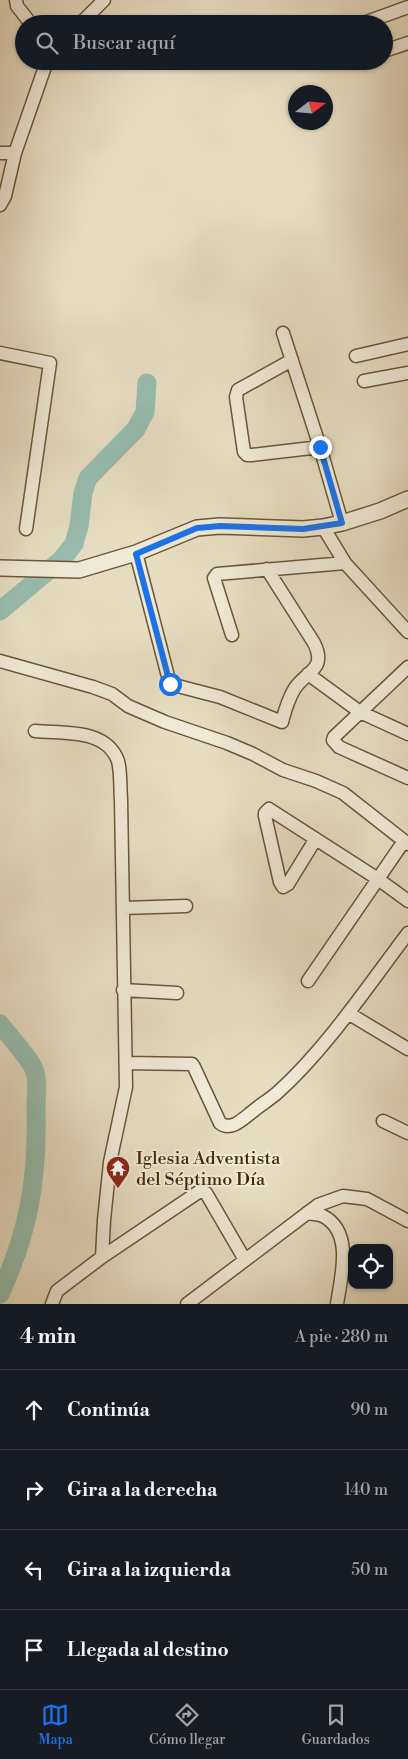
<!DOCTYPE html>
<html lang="es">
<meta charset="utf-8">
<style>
:root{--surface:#171b24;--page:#242831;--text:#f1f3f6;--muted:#9ea1a6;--line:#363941;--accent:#1a73e8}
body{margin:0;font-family:"Libre Bodoni",serif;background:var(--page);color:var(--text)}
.controls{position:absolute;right:15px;bottom:15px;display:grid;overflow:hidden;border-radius:10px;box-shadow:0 1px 4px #0004}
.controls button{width:45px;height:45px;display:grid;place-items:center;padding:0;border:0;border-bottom:1px solid var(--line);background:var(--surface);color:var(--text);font:25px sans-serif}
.compass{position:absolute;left:288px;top:85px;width:45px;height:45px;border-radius:50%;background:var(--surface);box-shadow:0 1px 4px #0004;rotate:74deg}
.stop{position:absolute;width:15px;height:15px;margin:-11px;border:4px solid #1a73e8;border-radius:50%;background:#fff}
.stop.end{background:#1a73e8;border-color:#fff;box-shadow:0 1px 5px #0008}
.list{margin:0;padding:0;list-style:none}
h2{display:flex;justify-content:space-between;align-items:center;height:65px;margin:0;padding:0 20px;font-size:21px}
h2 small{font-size:16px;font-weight:400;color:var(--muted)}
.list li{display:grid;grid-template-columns:32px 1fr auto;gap:15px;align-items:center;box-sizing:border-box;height:80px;padding:0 20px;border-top:1px solid var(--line)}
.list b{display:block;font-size:19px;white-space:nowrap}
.list em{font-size:16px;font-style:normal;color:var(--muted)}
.icon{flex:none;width:28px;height:28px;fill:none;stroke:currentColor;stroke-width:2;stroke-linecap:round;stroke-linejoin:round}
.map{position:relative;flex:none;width:408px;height:1304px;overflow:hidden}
.search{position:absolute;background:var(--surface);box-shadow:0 1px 4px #0004;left:15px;right:15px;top:15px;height:55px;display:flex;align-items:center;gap:12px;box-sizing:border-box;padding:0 18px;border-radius:28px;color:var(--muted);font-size:19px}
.sheet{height:385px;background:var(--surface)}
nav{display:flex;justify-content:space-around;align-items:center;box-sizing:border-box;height:70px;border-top:1px solid var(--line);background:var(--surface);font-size:14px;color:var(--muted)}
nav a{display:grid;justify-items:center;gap:2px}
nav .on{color:var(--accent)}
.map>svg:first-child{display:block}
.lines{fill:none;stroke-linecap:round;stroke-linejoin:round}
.river{stroke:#97bcae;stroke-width:19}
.minor-casing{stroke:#6a5736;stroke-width:15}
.tertiary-casing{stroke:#6a5736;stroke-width:18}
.minor{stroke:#efe9d7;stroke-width:12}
.tertiary{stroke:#efe9d7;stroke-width:15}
.route{stroke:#1a73e8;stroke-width:6}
.labels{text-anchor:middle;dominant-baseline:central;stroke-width:4;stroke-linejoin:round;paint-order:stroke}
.poi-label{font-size:18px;fill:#412a08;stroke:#efe9d7;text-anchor:start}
</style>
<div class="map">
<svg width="408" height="1304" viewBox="0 0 408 1304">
<rect width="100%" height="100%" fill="#e6ddc1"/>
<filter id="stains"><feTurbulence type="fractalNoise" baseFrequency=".004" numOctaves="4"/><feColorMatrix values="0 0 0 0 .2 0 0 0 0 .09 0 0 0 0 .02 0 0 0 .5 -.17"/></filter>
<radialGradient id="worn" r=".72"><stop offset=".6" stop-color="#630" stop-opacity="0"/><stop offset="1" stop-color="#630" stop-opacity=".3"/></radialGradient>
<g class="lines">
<!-- river -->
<path class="river" d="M0,611L61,560L74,544L79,526L83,493L88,478L136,429L145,412L147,383
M0,1024C9,1036 27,1055 33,1067C39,1078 36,1096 36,1108C38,1178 29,1231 0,1294"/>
<defs>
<path id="minor" d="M16,0L17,6L31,24
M80,24L104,0
M361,24L408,7
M387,50L408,43
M0,153H15
M0,205L5,196L15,153L47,61
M283,333L320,447L342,523
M0,353L50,363L26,529
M356,356L408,344
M292,360L238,390L236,397L244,452L247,455H252L320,447
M364,381L408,373
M323,527L345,563L408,632
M136,553L170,684L220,697L282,722C285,710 288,699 295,688C307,671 327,669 314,643L267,569
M232,635L214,578L217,574L345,563
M0,661L93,687L112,694L128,706L165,722L227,743L253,754L283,770L316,781L343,793L408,844
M408,667L334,737L333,740L339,747L408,778
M308,674L360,712L408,734
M35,731C63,734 106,728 118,761C121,772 120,788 121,800L126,1087L110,1162L104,1220L102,1257
M315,840L288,884L283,887L280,882L265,816V813L269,809L378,879L408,901
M123,908L186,906
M308,981L404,841
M123,990L177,993
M348,1013L408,1049
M126,1063L192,1064L194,1067L220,1123C231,1132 244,1118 252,1112C260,1105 269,1100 277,1093C326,1049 368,986 408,933
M383,1121L408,1133
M307,1213C312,1214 318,1214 323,1216C354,1232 341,1277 337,1304
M52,1304L57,1291L102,1257L200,1191L206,1193L245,1260
M187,1304L318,1205L343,1196L367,1199L408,1221"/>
<path id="tertiary" d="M0,568L79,570L136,553L197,528L220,526L303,529L323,527L342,523L380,511L408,499"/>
</defs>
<!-- minor casing -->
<use href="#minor" class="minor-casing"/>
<!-- tertiary casing -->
<use href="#tertiary" class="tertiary-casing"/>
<!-- minor -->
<use href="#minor" class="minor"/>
<!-- tertiary -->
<use href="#tertiary" class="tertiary"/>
</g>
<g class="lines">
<!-- route -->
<path class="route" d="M170,684L136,554L197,528L220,526L303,529L342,523L320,447"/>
</g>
<!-- icons -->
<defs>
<symbol id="temple-pin" viewBox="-11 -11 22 30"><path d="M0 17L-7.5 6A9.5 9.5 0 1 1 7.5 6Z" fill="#8f2418" stroke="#efe9d7"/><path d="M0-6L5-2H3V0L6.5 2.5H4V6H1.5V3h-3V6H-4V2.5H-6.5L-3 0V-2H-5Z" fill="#fff"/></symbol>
</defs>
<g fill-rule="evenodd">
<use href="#temple-pin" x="104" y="1154" width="28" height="38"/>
</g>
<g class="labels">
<!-- poi labels -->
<g class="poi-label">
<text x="136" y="1158">Iglesia Adventista<tspan x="136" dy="21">del Séptimo Día</tspan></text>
</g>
</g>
<rect width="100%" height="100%" filter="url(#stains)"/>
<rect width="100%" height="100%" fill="url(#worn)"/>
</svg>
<div class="controls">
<button><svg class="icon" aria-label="locate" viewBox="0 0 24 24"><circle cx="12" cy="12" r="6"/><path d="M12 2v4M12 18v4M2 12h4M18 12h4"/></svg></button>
</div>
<svg class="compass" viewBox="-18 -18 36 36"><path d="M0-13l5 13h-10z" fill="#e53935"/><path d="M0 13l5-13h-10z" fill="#9ea1a6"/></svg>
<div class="stop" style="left:170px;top:684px"></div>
<div class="stop end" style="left:320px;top:447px"></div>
<div class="search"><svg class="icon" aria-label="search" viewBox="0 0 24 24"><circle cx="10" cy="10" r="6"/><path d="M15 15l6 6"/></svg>Buscar aquí</div>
</div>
<section class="sheet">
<h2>4 min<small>A pie · 280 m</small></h2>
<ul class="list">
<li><svg class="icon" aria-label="ahead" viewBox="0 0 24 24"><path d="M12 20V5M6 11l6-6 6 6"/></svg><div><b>Continúa</b></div><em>90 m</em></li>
<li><svg class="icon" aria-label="right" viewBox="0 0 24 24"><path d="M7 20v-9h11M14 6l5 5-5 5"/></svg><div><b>Gira a la derecha</b></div><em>140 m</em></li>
<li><svg class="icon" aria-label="left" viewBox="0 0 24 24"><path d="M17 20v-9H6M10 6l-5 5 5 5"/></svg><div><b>Gira a la izquierda</b></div><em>50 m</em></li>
<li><svg class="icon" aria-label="arrive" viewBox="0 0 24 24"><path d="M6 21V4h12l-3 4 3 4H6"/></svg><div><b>Llegada al destino</b></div></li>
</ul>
</section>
<nav>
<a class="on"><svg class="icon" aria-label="map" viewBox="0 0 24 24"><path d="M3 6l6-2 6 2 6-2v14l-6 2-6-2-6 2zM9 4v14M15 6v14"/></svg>Mapa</a>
<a><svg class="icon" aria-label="directions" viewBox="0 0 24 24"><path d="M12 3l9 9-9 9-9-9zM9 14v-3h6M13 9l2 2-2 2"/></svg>Cómo llegar</a>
<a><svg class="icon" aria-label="saved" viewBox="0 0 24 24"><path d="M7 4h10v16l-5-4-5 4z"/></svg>Guardados</a>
</nav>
